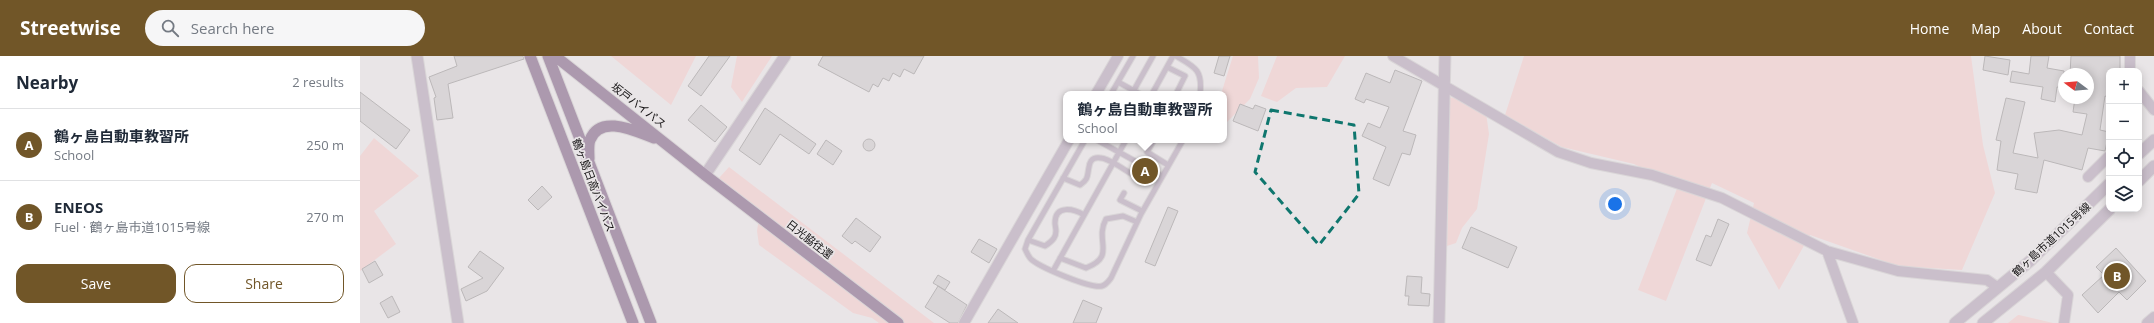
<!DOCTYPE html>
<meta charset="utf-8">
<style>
:root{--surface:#fff;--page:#f6f6f7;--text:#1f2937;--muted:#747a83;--line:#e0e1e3;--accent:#715628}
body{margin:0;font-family:"Open Sans","Noto Sans JP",sans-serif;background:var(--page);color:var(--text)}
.controls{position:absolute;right:12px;top:12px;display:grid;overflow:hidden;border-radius:8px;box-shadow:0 2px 10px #0003}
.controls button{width:36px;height:36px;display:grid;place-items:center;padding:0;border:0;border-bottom:1px solid var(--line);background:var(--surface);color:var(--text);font:20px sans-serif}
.compass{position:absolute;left:1698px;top:12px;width:36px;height:36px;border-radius:50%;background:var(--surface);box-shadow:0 2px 10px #0003;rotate:286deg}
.you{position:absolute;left:1255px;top:148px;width:14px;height:14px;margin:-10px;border:3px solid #fff;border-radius:50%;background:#1a73e8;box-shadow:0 0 0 6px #1a73e833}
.badge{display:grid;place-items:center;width:26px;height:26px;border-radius:50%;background:var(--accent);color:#fff;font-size:13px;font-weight:700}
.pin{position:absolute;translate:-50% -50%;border:2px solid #fff;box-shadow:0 1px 4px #0006}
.popup{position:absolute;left:703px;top:35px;width:164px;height:52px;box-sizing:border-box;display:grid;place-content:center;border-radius:8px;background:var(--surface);filter:drop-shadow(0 1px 3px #0005);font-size:13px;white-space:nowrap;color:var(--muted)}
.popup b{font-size:15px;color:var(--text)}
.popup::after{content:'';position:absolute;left:50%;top:100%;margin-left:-8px;border:8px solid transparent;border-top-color:var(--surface)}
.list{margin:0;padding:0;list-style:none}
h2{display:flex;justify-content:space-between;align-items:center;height:52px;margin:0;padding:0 16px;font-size:17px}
h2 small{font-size:13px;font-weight:400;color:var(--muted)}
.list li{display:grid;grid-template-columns:26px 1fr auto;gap:12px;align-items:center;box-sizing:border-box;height:72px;padding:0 16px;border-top:1px solid var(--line)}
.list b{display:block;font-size:15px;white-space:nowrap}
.list p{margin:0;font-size:13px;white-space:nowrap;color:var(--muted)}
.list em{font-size:13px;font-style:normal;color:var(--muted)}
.actions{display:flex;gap:8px;padding:12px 16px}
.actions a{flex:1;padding:9px 0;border:1px solid var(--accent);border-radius:12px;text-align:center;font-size:14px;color:var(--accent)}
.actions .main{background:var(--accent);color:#fff}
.icon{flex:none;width:22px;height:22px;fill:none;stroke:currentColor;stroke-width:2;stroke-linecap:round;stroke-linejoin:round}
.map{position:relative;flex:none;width:1794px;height:267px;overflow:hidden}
header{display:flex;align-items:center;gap:24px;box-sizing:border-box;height:56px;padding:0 20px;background:var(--accent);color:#fff}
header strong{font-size:19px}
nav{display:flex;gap:22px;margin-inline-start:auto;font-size:14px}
.search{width:280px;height:36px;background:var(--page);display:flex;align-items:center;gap:10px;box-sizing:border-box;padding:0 14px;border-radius:22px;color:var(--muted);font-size:15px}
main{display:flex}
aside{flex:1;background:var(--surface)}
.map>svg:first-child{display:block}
.green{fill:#f7c5c4}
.building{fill:#c6c2c3;stroke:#848081}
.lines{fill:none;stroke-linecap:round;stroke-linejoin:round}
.service-casing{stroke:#c7c3c5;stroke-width:7}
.minor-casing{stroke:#c7c3c5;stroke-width:12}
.tertiary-casing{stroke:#c7c3c5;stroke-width:13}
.trunk-casing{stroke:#c7c3c5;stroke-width:13}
.service{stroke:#a590a8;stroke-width:5}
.minor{stroke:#a590a8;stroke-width:10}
.tertiary{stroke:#a590a8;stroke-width:11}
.trunk{stroke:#633c69;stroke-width:11}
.marked{fill:none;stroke:#0f766e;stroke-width:3;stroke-dasharray:8 5;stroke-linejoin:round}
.labels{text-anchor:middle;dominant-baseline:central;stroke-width:3.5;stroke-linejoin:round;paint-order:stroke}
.street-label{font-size:11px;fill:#141213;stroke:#e9e5e7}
</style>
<header>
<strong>Streetwise</strong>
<div class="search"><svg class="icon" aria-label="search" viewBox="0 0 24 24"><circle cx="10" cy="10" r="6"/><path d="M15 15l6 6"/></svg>Search here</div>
<nav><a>Home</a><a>Map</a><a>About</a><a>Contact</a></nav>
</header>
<main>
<aside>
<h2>Nearby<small>2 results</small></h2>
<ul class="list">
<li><span class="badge">A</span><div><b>鶴ヶ島自動車教習所</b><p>School</p></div><em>250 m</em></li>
<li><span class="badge">B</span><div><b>ENEOS</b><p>Fuel · 鶴ヶ島市道1015号線</p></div><em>270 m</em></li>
</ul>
<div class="actions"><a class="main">Save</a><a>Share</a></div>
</aside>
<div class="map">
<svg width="1794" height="267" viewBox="0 0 1794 267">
<rect width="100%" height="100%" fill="#e9e5e7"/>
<!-- green -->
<path class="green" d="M251,0H336L311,49Z
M377,0H412L382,46L371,31Z
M873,0H898L899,22L890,43L866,67L864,66V38H861Z
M917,0H985L967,31L936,32L917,46L901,40Z
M1164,0H1611L1623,89L1635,137L1602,214L1538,210L1450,179L1419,234L1387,177L1394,147L1352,127L1306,245L1278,234L1318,130L1274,108L1202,91L1145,59Z
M1090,41L1110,47L1126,57L1129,78L1117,153L1102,172L1096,187L1087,190Z
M14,82L59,120L14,155L36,188L0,215V100Z
M369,111L574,267H519L512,262L493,257L399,189L397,175L400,155L359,122Z
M1658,259H1659L1693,267H1648Z"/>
<!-- building -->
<path class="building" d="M94,0H163L164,3L88,28L93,62L77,64L74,42L76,41L69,21L97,10Z
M349,0H370L341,40L328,30Z
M463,0H564L554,18L544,13L540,21L533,17L529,25L523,22L518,31L513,28L509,36L458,9Z
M859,0H870L864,20L854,17Z
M1625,0L1650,4L1648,19L1623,14Z
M1671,0H1689L1687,12L1704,15V32L1697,31L1695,46L1681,43L1683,31L1650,26L1652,15L1669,18Z
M1711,0H1760V15H1749V35L1748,41L1745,40L1740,74L1749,76L1745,95L1728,92L1722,114L1684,104L1677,137L1655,133L1658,118L1637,114L1641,85L1636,84L1646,42L1665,46L1653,97L1678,102L1674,77L1699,74L1722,79L1727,58L1713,56L1715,42H1728V18H1710Z
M1035,14L1062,25L1043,75L1056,79L1050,99L1042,97L1029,130L1013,123L1026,91L1002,80L1008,67L1020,72L1029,51L1006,43L1004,47L995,43L1006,17L1030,27Z
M0,36L50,74L36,93L0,65Z
M880,48L893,53L895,49L906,53L898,75L873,65Z
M341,49L367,71L355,86L328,64Z
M405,52L456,88L449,98L420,78L400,109L379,94Z
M503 89a6 6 0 1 1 12 0a6 6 0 1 1-12 0Z
M466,84L482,95L473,109L457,98Z
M182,130L192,141L178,154L168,144Z
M808,151L818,155L795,210L785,206Z
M496,162L521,181L510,196L495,185L492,188L482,180Z
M1358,163L1369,168L1351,210L1336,204L1346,179L1351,181Z
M1111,171L1157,191L1148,212L1102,192Z
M619,183L637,193L629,207L611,196Z
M1756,192L1786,225L1767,244L1759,236L1738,257L1722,239L1744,219L1736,211Z
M120,195L144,212L127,235L106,245L101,233L123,222L108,211Z
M15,205L23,219L9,227L2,213Z
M578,219L590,226L585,234L573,227Z
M1047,220L1062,221L1061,237L1070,238L1069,250L1048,249L1049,240H1045Z
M578,230L607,249L598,267H590L565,251Z
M32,240L40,256L28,262L20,247Z
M723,244L742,252L736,267H713Z
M638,253L658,267H628Z"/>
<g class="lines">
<defs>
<path id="service" d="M816,0C835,11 843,14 840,38
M807,11L825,20L816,38
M758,26L780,38
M774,34L793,0
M751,38L773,0
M792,38L813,0
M725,84L668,184L665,193C667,197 669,202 672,204C682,212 731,233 742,230C746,229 748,226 751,222L781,158L823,84
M737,84L802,120
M794,84L787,96L808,109
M703,122L720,129C729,123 727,120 729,111C732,89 761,112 770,117
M764,137L760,144L782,155
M668,184L685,190C688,188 692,185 694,182C698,176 695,172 695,167C695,148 714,153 724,159
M700,202L726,212C757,200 734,185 746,163L763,160L777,166
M693,215L766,84"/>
<path id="minor" d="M1033,0L1198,96L1231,107L1292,119L1362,142L1467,195L1538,215L1627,224L1637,231
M1770,0V15
M1779,35L1794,54
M736,38L758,0
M1728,121L1749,100
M1467,195L1493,267
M1686,216L1708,239L1704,267
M604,267L709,84
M1787,267L1794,261"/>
<path id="tertiary" d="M57,0L98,267
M1779,98L1794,84
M345,119L425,0
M1779,125L1794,110
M1079,267L1085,0
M1595,267L1670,205L1749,128
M1623,267L1686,216L1750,153"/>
<path id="trunk" d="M170,0L273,267
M188,0L291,267
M195,0L345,119L538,267
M229,103C229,97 228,89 230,84C240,57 277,76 294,82"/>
</defs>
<!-- service casing -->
<use href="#service" class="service-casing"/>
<!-- minor casing -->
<use href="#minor" class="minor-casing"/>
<!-- tertiary casing -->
<use href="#tertiary" class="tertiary-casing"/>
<!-- trunk casing -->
<use href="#trunk" class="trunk-casing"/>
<!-- service -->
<use href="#service" class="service"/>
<!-- minor -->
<use href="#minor" class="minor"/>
<!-- tertiary -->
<use href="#tertiary" class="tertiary"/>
<!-- trunk -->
<use href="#trunk" class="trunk"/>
</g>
<!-- marked area -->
<path d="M0 0H1794V267H0ZM911,54L994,69L999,138L959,189L895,116Z" fill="#e9e5e7" fill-opacity=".55" fill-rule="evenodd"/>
<path class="marked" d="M911,54L994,69L999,138L959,189L895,116Z"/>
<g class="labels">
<!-- street labels -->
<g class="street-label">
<text transform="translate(279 49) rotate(38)">坂戸バイパス</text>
<text transform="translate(234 129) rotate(69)">鶴ヶ島日高バイパス</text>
<text transform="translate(450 183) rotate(38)">日光脇往還</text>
<text transform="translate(1691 183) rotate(-43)">鶴ヶ島市道1015号線</text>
</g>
</g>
</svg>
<div class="controls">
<button>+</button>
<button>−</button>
<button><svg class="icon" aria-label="locate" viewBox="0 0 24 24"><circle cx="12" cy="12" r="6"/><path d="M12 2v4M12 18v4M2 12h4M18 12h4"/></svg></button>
<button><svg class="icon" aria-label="layers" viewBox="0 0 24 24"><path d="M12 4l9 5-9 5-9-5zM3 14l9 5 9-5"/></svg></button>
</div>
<svg class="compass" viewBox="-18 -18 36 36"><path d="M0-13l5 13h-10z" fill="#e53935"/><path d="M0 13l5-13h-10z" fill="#747a83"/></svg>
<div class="you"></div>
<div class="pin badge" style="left:785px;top:115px">A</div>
<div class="popup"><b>鶴ヶ島自動車教習所</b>School</div>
<div class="pin badge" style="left:1757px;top:220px">B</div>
</div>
</main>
